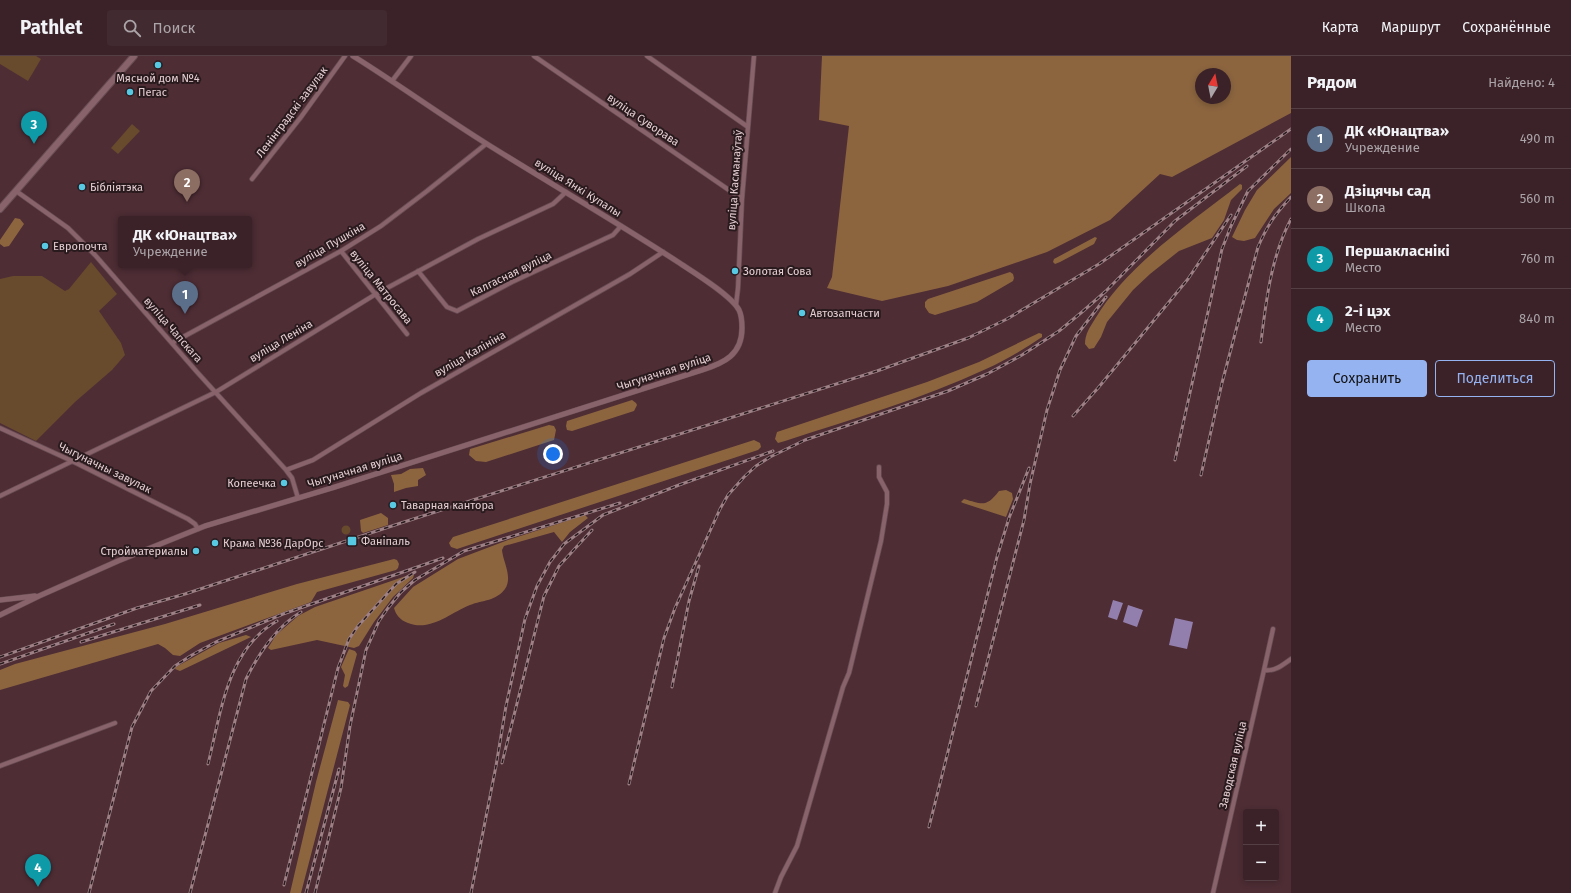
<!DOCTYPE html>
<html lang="ru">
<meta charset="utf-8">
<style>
:root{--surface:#3a2228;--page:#412a30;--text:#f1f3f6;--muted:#aba4a8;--line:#543f45;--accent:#95b2f1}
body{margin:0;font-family:"Fira Sans",sans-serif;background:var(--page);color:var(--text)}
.controls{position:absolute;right:12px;bottom:12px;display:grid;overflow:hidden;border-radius:4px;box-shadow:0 2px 6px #0003}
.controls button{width:36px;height:36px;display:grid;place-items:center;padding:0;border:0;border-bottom:1px solid var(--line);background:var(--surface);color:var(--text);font:20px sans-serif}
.compass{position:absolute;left:1195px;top:12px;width:36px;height:36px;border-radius:50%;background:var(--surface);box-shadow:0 2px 6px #0003;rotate:10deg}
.you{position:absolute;left:553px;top:398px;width:14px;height:14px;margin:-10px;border:3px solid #fff;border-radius:50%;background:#1a73e8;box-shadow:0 0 0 6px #1a73e833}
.badge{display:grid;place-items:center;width:26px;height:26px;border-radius:50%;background:var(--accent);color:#fff;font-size:13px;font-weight:700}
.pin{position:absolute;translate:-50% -33px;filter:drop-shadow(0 1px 2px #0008)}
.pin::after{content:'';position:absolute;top:21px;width:14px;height:12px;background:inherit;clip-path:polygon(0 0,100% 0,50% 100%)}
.popup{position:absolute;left:118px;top:160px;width:134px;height:52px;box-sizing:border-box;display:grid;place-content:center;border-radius:4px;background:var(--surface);filter:drop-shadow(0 1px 3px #0005);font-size:13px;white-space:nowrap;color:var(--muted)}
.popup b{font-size:15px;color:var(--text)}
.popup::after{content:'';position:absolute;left:50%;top:100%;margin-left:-8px;border:8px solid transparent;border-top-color:var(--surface)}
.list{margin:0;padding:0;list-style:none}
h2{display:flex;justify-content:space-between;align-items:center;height:52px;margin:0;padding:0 16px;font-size:17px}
h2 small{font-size:13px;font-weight:400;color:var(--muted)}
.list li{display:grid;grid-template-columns:26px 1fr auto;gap:12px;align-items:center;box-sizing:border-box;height:60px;padding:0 16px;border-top:1px solid var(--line)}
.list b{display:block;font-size:15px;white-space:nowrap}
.list p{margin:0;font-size:13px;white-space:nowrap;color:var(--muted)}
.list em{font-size:13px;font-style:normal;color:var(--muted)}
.actions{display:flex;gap:8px;padding:12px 16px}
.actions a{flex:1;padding:9px 0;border:1px solid var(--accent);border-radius:4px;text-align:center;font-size:14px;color:var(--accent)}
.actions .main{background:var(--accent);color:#111}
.icon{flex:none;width:22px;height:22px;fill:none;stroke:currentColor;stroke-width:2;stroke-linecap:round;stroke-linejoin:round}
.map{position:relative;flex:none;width:1291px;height:837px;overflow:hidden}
header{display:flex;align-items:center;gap:24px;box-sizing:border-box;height:56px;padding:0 20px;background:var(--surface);border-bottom:1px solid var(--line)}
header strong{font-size:19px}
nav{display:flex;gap:22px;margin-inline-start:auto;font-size:14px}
.search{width:280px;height:36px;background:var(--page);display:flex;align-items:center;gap:10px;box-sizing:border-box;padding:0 14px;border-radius:4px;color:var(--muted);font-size:15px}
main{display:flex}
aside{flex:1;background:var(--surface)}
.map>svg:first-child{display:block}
.green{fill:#684a2d}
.forest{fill:#8c653f;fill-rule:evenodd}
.water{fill:#937fae}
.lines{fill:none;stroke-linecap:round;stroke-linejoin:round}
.minor-casing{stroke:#684c53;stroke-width:5.5}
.tertiary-casing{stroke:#684c53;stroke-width:6}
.secondary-casing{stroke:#684c53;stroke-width:8}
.minor{stroke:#88636b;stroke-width:4}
.tertiary{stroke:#88636b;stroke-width:5}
.secondary{stroke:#88636b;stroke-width:6}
.rail-casing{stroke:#9d8187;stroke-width:3}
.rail{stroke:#291a1e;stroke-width:1.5;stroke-dasharray:4.5;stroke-linecap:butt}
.poi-dot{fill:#57c9e2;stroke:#291a1e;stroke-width:1.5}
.labels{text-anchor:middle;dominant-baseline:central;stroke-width:4;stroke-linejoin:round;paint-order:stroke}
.poi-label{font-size:11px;fill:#e5cfd3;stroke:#291a1e;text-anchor:start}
.street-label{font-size:11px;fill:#e5cfd3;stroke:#291a1e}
</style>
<header>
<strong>Pathlet</strong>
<div class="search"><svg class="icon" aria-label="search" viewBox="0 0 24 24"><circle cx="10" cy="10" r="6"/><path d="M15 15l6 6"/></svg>Поиск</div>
<nav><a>Карта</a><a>Маршрут</a><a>Сохранённые</a></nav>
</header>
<main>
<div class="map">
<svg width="1291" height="837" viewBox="0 0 1291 837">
<rect width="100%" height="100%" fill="#4e2d35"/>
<!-- green -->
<path class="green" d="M0,0H36L41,3L28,25L0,8Z
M132,68L140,75L118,98L111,92Z
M91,206L117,238L99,255L121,287L125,299L112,314L75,346L36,385L0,367V223L13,220H42L65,235L69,233Z
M341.5 474a4.5 4.5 0 1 1 9 0a4.5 4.5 0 1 1-9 0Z"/>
<!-- forest -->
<path class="forest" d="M822,0H1291V57L1172,121L1160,118L1110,164L1047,196L948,230L882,245L827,232L832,221L849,70L819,64ZM1201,18H1225V42H1201Z
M1291,101V137L1274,153L1255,182L1244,185L1237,184L1232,181L1245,154L1257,134Z
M1240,128L1242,129V133L1231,144L1224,164L1212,182L1179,195L1150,218L1133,234L1107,266L1101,281L1094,292L1089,293L1085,288C1085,278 1090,271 1095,263C1127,209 1190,167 1240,128Z
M15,162L20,163L24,168L9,190L4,191L0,188V184Z
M1095,181L1097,182L1094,188L1060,206L1055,208L1053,206L1054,203Z
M1010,216L1013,218L1014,222L1013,225L977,246L935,259L929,257L925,251V246L928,243Z
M1039,277L1042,278V281C1024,293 1006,304 986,313C922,343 852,363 785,385L778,387L775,383L777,376L927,326L979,306Z
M632,344L636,347L637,349L634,355L572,375L567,374L566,370L567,365Z
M549,369L554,370L556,374L554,384L486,406L476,405L469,399L470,393Z
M754,384L760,387L761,391L758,394L457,493L451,491L449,487L453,481Z
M423,412L426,419L418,424V430L406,432L394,436V428L391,419L401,418L410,413Z
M1006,434L1012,437L1013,443L1006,461L963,447L961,446L964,443C982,448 986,452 999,435Z
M381,457L388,462V469L363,477L361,475L360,464Z
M585,459L588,462L570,476L562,486L554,476L504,490L502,494C503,506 513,521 505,533C496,545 483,544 470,549C450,557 430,576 408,567C400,564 396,559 394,552L413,531L458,503L508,484Z
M394,503L397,504L399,508L398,512L396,514L317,536L311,546L200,587L180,600L173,599L165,592L158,588L0,634V614L15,608L165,568L297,528Z
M412,518L414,519L413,522L393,541L374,566L359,590L354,592L317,584L271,594L268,592L276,579L298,560L315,551Z
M246,579L251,581L180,615L175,613L176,611L219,587Z
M349,593L355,595L357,598L348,630L345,632L343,630L345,619L341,611Z
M338,644L348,646L350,649L301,837H290L316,726Z"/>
<!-- water -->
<path class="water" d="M1113,544L1123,547L1117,564L1108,561Z
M1128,549L1143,554L1137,571L1123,566Z
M1175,562L1193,566L1187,593L1169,589Z"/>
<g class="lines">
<defs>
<path id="minor" d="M534,0L742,143
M647,0L748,71
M392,25L411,0
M252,123L301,61L345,0
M16,135L68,172L95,199L197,316L286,414L292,422L298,442
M341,195L407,278
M418,215L447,251L457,255L512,226L613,179L621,170
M736,249L738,232L742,143L754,0
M172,287L341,195L381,170L427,135L486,88
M0,372L72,405L188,463L195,468L198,473
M286,414L313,404L421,337L630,218L663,196
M0,440L216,336L376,238L478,183L553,148L566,136
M1264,614L1273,573
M0,710L115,667
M775,837L781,821L797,790L843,631L849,617L881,485L887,448V436L879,421V411
M1213,837L1264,614C1274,616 1283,609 1291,603"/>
<path id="tertiary" d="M0,544L35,540
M0,559L39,540L118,505L205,470L335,431L702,314C724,307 742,299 742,272C742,266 742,260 739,254C731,239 693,216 678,206C615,165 551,128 487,88C442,60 398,28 353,0"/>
<path id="secondary" d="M0,153L134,0"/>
</defs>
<!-- minor casing -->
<use href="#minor" class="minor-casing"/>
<!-- tertiary casing -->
<use href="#tertiary" class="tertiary-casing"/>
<!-- secondary casing -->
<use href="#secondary" class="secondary-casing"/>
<!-- minor -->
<use href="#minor" class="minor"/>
<!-- tertiary -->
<use href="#tertiary" class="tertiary"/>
<!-- secondary -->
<use href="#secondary" class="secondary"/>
<defs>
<path id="rail" d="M1261,286C1266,245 1271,201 1291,163
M1073,360L1098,332L1188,223L1231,159
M1175,404L1222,193L1231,170L1248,135L1291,93
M1201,419L1222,327L1258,191C1267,170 1275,158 1291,141
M81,586L200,549
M0,601L137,552L185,538L404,466L877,315L968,282L1007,263L1099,208L1291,73
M0,608L114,568
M672,631L689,545L699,510
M976,650L1024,464L1030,428L1047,354L1060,314L1076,280L1106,241
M502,707L544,540L559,510L592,474
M208,708C221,657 227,593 277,565
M629,728L664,582L675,552L720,453L728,439L744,421L756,410L770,401L805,384L948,335L987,318L1022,299L1059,275L1082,256L1106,235L1175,165L1247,110
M929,771L997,501L1009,462L1029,412
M284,829L338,612L349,583L358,570L396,528L415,516
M89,837L132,671L151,635L175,610L192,599L216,586L283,558L443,502
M190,837L246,623C259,597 276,571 301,556
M306,837L339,713
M315,837L341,732L350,670L366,594L379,565L388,552L401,536L415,524L464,495L620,447
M471,837L496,710L506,650L525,563L537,530L550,506L564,488L603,459L679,429L773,395"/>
</defs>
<!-- rail casing -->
<use href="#rail" class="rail-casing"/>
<!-- rail -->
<use href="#rail" class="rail"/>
</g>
<!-- markers -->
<g class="poi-dot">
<circle cx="158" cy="9" r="4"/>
<circle cx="130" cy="36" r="4"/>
<circle cx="82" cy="131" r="4"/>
<circle cx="45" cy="190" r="4"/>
<circle cx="735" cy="215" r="4"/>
<circle cx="802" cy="257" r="4"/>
<circle cx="284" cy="427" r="4"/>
<circle cx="393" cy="449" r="4"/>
<rect x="347" y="480" width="10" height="10" rx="2"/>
<circle cx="215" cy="487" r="4"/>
<circle cx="196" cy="495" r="4"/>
</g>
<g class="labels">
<!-- poi labels -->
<g class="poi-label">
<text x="158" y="22" text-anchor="middle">Мясной дом №4</text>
<text x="138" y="36">Пегас</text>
<text x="90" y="131">Бібліятэка</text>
<text x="53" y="190">Европочта</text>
<text x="743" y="215">Золотая Сова</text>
<text x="810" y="257">Автозапчасти</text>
<text x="276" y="427" text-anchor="end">Копеечка</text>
<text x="401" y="449">Таварная кантора</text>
<text x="361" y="485">Фаніпаль</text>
<text x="223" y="487">Крама №36 ДарОрс</text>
<text x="188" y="495" text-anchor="end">Стройматериалы</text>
</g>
<!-- street labels -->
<g class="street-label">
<text transform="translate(292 56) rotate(-53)">Ленінградскі завулак</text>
<text transform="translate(643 64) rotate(34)">вуліца Суворава</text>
<text transform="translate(735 124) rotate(-86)">вуліца Касманаўтаў</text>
<text transform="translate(578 132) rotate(32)">вуліца Янкі Купалы</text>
<text transform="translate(330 189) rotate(-30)">вуліца Пушкіна</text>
<text transform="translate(511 218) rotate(-26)">Калгасная вуліца</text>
<text transform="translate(381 231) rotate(51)">вуліца Матросава</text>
<text transform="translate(173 274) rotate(49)">вуліца Чапскага</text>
<text transform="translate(281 285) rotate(-31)">вуліца Леніна</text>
<text transform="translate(470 298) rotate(-30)">вуліца Калініна</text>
<text transform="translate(664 316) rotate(-18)">Чыгуначная вуліца</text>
<text transform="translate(105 412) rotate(26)">Чыгуначны завулак</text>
<text transform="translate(355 414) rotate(-17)">Чыгуначная вуліца</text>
<text transform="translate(1233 709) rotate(-77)">Заводская вуліца</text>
</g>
</g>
</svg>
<div class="controls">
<button>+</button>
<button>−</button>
</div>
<svg class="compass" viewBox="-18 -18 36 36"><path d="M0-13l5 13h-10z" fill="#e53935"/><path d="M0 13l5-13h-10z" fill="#aba4a8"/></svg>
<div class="you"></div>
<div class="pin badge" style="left:185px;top:258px;background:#5c6f8a">1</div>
<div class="popup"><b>ДК «Юнацтва»</b>Учреждение</div>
<div class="pin badge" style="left:187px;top:146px;background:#8d6e63">2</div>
<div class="pin badge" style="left:34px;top:88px;background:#0f9aa8">3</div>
<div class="pin badge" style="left:38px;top:831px;background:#0f9aa8">4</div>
</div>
<aside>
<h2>Рядом<small>Найдено: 4</small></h2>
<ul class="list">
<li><span class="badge" style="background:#5c6f8a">1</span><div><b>ДК «Юнацтва»</b><p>Учреждение</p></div><em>490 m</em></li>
<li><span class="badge" style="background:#8d6e63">2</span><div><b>Дзіцячы сад</b><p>Школа</p></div><em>560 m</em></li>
<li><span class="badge" style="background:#0f9aa8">3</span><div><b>Першакласнікі</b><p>Место</p></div><em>760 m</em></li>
<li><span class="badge" style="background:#0f9aa8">4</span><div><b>2-і цэх</b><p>Место</p></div><em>840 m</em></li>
</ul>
<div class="actions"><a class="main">Сохранить</a><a>Поделиться</a></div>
</aside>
</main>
